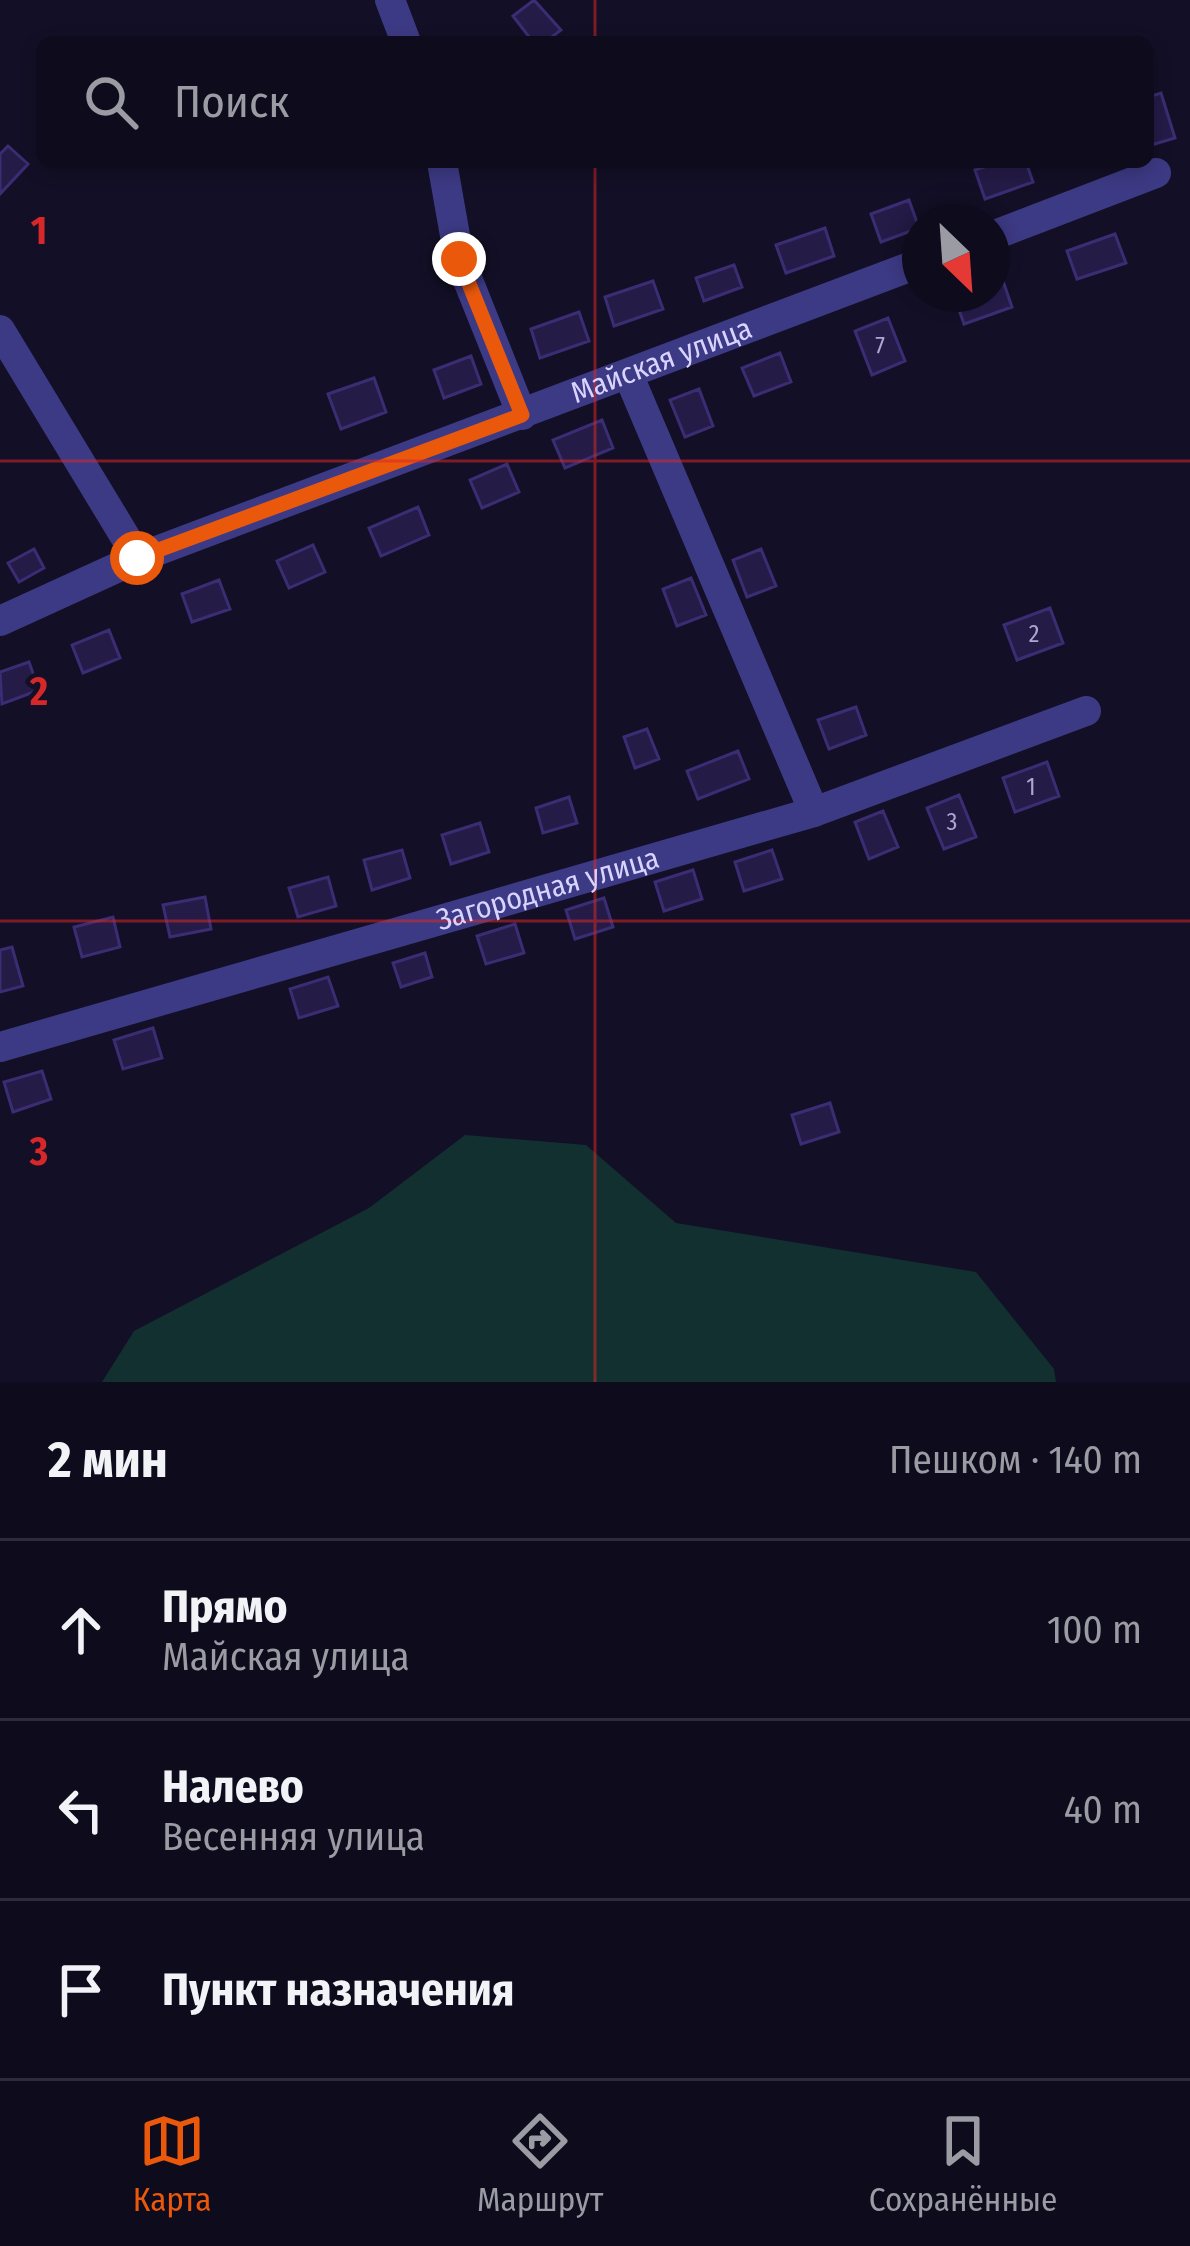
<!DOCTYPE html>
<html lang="ru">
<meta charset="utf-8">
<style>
:root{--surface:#0e0b1c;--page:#171425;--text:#f1f3f6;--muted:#9b9ba3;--line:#2e2b3b;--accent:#ea580c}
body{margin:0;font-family:"Fira Sans Condensed",sans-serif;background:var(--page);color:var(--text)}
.compass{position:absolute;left:902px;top:204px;width:108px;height:108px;border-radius:50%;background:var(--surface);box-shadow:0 6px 18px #0003;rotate:155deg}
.stop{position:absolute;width:36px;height:36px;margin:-27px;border:9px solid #ea580c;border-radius:50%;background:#fff}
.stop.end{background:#ea580c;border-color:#fff;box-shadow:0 3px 12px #0008}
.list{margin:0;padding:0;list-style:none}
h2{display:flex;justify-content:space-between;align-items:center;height:156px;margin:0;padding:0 48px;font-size:51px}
h2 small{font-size:39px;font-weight:400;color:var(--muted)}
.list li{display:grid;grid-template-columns:78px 1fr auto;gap:36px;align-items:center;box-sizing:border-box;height:180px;padding:0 48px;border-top:3px solid var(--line)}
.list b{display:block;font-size:45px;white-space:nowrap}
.list p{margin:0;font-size:39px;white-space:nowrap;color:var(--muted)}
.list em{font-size:39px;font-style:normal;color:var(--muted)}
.icon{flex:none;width:66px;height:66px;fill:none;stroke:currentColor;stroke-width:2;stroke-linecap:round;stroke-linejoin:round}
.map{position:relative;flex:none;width:1190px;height:1382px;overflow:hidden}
.search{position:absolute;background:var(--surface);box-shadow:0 6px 18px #0003;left:36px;right:36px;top:36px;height:132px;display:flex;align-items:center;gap:30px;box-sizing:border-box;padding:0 42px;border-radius:18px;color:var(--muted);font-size:45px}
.sheet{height:696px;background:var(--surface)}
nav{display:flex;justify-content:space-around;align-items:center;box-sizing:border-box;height:168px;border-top:3px solid var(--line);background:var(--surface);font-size:33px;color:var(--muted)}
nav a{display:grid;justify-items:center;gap:6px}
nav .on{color:var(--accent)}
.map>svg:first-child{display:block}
.green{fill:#12302f}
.building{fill:#241b47;stroke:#3b2d73;stroke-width:3}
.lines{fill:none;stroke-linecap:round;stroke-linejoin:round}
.minor{stroke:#3d3a85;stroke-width:30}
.route{stroke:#ea580c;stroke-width:15}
.grid{fill:none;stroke:#d62828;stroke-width:3;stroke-opacity:0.55}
.labels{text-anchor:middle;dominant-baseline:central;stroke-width:9;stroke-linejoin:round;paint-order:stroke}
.number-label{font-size:24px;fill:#aca6d1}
.street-label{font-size:30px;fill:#d9d4ff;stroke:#130f26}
.grid-label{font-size:39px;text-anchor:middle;font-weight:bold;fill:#d62828;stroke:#130f26;stroke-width:9;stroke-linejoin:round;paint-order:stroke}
</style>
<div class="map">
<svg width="1190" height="1382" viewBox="0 0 1190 1382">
<rect width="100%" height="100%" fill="#130f26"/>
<!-- green -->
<path class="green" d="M465,1135L586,1145L676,1223L976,1272L1054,1369L1056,1382H102L134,1331L369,1208Z"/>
<!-- building -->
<path class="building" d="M534,0L561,30L545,42H533L513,16Z
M1161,93L1175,138L1148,146V97Z
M8,146L28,164L0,194V154Z
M999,162H1026L1033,182L985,199L975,170Z
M909,200L919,228L881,242L871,214Z
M825,228L834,256L786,273L776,245Z
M1115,234L1126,263L1077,279L1067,251Z
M734,265L742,287L704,301L696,278Z
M1002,278L1012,307L964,324L954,295L992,294V282Z
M653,281L663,309L614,326L605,297Z
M579,312L589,341L540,358L531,329Z
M888,318L905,361L872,375L855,331Z
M780,353L791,382L754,396L742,368Z
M471,356L481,384L444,398L434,370Z
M374,378L386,412L341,429L328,394Z
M699,389L713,426L685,437L670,400Z
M602,420L613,448L565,468L553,440Z
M507,464L519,492L482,508L470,480Z
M418,507L429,535L381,556L369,528Z
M313,545L325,572L289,588L277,561Z
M34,549L44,568L19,582L8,563Z
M761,549L776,586L747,597L733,560Z
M691,578L706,615L677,626L663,589Z
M219,580L230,609L192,622L182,594Z
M1050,608L1063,643L1017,660L1004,625Z
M109,630L120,658L83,673L72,645Z
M29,662L39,690L2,704L0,672Z
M856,707L866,735L829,749L818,720Z
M647,729L659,759L635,768L624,737Z
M738,751L749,779L698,799L687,771Z
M1047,762L1059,796L1015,812L1003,778Z
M959,795L976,837L944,849L927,808Z
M569,797L577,823L543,833L536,808Z
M883,811L898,847L869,859L855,822Z
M480,823L489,852L451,864L442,835Z
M402,850L410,878L372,890L364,860Z
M772,850L782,879L744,891L735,862Z
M693,870L702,899L664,911L655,882Z
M328,877L336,906L298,917L289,888Z
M205,897L211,929L170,937L163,905Z
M604,898L613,927L575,939L566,910Z
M113,917L120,947L82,957L74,927Z
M515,924L524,953L486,964L477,936Z
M12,947L23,986L0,992V950Z
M425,953L432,977L401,987L393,963Z
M328,977L338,1006L299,1018L290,989Z
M153,1028L162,1058L123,1069L114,1040Z
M42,1071L51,1099L13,1112L4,1082Z
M830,1103L839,1132L801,1144L792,1115Z"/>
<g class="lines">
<!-- minor -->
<g class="minor">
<path d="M390,0L406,42"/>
<path d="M442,162L459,258L522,415"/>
<path d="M992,236L1156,173"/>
<path d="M0,330L138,558"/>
<path d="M628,374L814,812"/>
<path id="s1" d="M0,621L138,558L920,263"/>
<path id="s2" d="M0,1047L814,812L1086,711"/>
</g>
</g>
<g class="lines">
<!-- route -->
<path class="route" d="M137,558L522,415L459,259"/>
</g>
<!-- grid -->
<path class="grid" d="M595,0V42M595,162V1382M0,461H1190M0,921H1190"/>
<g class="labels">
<!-- number labels -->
<g class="number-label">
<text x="880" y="346">7</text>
<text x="1034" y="634">2</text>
<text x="1031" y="787">1</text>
<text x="952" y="822">3</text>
</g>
<!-- street labels -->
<g class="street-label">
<text stroke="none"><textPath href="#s1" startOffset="711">Майская улица</textPath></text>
<text stroke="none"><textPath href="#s2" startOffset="570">Загородная улица</textPath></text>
</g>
</g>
<g class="grid-label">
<text x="39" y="244">1</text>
<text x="39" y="705">2</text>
<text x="39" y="1165">3</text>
</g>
</svg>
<svg class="compass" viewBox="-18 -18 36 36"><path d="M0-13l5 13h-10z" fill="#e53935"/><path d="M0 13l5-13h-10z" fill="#9b9ba3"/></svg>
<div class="stop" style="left:137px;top:558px"></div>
<div class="stop end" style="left:459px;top:259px"></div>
<div class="search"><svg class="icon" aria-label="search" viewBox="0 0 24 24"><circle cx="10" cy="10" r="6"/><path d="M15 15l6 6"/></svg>Поиск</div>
</div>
<section class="sheet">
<h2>2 мин<small>Пешком · 140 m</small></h2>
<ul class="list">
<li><svg class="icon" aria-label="ahead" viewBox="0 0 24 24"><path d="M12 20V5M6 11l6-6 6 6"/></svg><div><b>Прямо</b><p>Майская улица</p></div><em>100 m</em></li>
<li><svg class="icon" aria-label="left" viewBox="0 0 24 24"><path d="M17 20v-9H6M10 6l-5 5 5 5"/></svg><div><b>Налево</b><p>Весенняя улица</p></div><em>40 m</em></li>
<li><svg class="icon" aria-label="arrive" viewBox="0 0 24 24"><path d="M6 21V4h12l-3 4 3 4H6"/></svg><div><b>Пункт назначения</b></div></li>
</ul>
</section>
<nav>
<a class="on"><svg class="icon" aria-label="map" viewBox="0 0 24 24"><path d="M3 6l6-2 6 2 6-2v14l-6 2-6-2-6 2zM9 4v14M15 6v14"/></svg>Карта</a>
<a><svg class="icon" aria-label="directions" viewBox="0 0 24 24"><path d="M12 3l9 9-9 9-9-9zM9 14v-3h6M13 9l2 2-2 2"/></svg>Маршрут</a>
<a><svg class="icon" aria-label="saved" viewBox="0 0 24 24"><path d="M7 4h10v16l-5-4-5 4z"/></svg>Сохранённые</a>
</nav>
